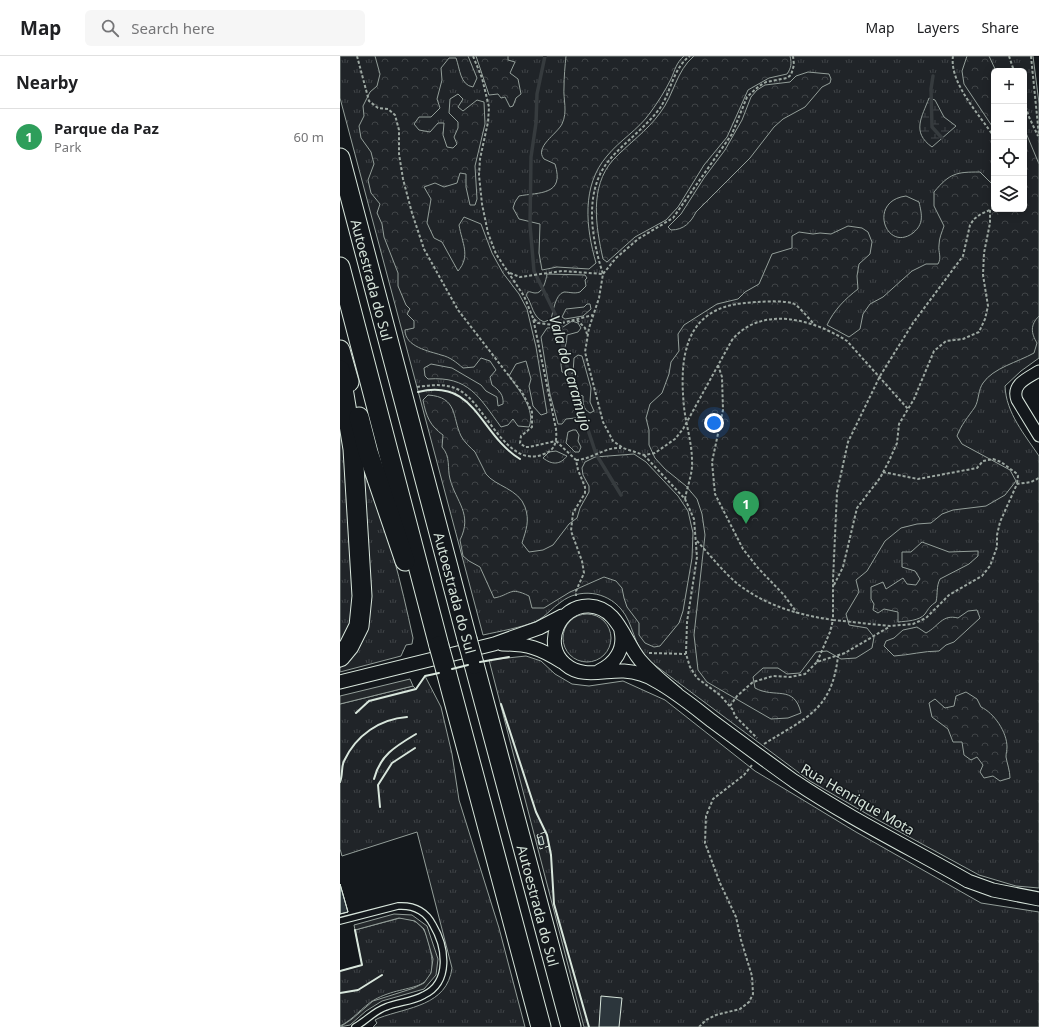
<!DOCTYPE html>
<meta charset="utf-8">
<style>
:root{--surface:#fff;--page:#f6f6f6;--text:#202124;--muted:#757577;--line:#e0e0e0;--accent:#2563eb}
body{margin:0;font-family:"Noto Sans",sans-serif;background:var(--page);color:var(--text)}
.controls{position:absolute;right:12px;top:12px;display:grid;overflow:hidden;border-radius:6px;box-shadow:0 2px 10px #0003}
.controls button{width:36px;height:36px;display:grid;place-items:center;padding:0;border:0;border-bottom:1px solid var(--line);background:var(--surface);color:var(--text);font:20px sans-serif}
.you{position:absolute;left:374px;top:367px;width:14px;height:14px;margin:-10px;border:3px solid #fff;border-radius:50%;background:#1a73e8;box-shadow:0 0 0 6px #1a73e833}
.badge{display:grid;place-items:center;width:26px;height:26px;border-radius:50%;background:var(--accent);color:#fff;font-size:13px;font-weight:700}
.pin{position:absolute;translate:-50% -33px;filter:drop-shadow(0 1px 2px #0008)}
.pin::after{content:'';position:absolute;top:21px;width:14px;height:12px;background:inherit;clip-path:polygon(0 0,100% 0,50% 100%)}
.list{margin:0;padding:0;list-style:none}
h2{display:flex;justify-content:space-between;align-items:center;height:52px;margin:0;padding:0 16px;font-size:17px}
h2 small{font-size:13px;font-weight:400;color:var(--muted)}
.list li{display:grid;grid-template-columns:26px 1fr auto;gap:12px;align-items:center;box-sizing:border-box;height:56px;padding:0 16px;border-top:1px solid var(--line)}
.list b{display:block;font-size:15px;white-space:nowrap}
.list p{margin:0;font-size:13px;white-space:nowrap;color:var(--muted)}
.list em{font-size:13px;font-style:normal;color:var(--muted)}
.icon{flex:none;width:22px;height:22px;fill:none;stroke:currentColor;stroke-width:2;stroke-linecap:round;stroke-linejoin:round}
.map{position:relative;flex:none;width:699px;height:971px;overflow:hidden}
header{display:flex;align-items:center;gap:24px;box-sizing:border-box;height:56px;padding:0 20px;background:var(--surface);border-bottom:1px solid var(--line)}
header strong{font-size:19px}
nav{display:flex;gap:22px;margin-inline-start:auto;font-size:14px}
.search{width:280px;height:36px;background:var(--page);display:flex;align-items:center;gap:10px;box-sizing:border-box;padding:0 14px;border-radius:6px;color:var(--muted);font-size:15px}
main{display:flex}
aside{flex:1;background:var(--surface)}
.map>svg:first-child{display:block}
.grass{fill:url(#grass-tufts);stroke:#939e99;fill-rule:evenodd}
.forest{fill:url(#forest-crowns);stroke:#939e99}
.wetland{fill:url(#wetland-marsh);stroke:#939e99}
.parking{fill:#24282b;stroke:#939e99}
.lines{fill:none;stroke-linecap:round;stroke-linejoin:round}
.stream{stroke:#363b3e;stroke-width:3.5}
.building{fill:#2c363c;stroke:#d8e6dc}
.service-casing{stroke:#d8e6dc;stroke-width:8}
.minor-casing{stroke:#d8e6dc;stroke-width:13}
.tertiary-casing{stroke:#d8e6dc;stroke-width:15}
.motorway-casing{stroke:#d8e6dc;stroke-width:21}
.path{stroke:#9da8a2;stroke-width:2;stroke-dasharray:3 2;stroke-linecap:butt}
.service{stroke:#14181c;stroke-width:5.5}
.minor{stroke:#14181c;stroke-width:11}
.tertiary{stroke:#14181c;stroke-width:13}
.motorway{stroke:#14181c;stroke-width:19}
.motorway-bridge-casing{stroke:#d8e6dc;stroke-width:21;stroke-linecap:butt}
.motorway-bridge{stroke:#14181c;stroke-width:19}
.fence{stroke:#d8e6dc;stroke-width:1;stroke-dasharray:5 2;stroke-linecap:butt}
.wall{stroke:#d8e6dc;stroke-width:2}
.labels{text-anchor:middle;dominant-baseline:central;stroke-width:3;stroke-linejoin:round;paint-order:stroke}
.street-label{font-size:14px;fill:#d8e6dc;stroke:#14181c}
.water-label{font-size:15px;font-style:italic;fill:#d8e6dc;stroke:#14181c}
</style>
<header>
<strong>Map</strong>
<div class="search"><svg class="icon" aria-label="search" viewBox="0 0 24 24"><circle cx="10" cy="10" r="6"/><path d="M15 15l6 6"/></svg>Search here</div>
<nav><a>Map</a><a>Layers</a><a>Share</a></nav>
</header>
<main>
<aside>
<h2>Nearby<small></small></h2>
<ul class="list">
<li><span class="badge" style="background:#2e9e5b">1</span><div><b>Parque da Paz</b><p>Park</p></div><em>60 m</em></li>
</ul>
</aside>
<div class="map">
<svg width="699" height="971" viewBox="0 0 699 971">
<defs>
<pattern id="grass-tufts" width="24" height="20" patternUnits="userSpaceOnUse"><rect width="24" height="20" fill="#202428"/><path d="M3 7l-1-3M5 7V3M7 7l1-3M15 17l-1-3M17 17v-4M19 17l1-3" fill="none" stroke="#404447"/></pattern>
<pattern id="forest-crowns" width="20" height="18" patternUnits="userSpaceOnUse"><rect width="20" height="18" fill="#202428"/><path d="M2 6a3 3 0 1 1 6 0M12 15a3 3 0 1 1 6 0" fill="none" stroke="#404447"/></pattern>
<pattern id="wetland-marsh" width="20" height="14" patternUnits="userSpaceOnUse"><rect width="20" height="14" fill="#202428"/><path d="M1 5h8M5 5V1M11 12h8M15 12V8" fill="none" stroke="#404447"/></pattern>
</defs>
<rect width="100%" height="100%" fill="#14181c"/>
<!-- grass -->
<path class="grass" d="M0,0H693L699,47V302L681,315L665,330C666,357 685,379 699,400V832L676,830L639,819L527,758L470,725L308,604C293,589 294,568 281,553C266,535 239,532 221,546C212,552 206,560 197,565C180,572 161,575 143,579L0,42ZM654,15H684V153H654Z
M0,364L6,391L15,555L8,576L0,586Z
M26,420C48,472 61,527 73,582L72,588L66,589L61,600L0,616V612L20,590L26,569L23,426Z
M223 582a24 24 0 1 1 48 0a24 24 0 1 1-48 0Z
M186,600L201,605L215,618L232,628L249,630L283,625L325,644L415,715L516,776L641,847L699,856V971H244L149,604Z
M85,620L101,651L112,698L119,744L159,872L185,971H33L37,967L35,964L39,962C68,951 107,950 112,912L77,776L2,800L0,793V648L73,630L76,633Z
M60,862C73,862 83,868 87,881C106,943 69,924 34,944C22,951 13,964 0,970V915L22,909L15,874Z"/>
<!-- forest -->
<path class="forest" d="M35,0H128L137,22L133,31C120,29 120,13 116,2H109L101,12L102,24L97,43L100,52L91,61H79L74,68L79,74L90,76L98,67H104L103,79L107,91L113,92L117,88L114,81L118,72V66L109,57L110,43L118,38L123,43L118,51L123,55L137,44L144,46L145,68L135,110L137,143L135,149H130L126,131V118L120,117L117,127L104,131L95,127L84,131L91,143L87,167L94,182L102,186L118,215C131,200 122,187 119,169L124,161L141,168L152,197L163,217L179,238L187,253L196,291L207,357L201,359L193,350L189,330L191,323L186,305L176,308L169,320C179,334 196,354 189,371L178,370L173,363L168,369L161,371C139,341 129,320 88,323L85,320L84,312L91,308L112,312L141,329L146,335L157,341L158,350L163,348C164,339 159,334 152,329L150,321L156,314L150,305L141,302L134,311L123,312C116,306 110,301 101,299C89,295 65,291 65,274L74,272V265L67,258L70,253L66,249L58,230V217L44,181L42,168L37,157L40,148L31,137L28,124L34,108L31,96L21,82L19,70L24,60L23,50L30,36L37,30L40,18Z
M136,0H168V4L175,6L170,17L178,23L181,38L176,42L173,50L170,51L165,41L161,42L158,38L149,39Z
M226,0H344C336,7 335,14 331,23C325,35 318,46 310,57C298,74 280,84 267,100C241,130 246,172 256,207L249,213L217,211L202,214L199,197L200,168L179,163L173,152L175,146L179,140C199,136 225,140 215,108L204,103C194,91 217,78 222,68C228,55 223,44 224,31C224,21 225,10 226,0Z
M354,0H450C452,8 451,12 447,18L429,22L408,34L387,81L364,109L338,151L326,164L295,181L267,206L263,203C256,171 249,131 273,104C288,88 307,75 320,57C334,39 336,15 354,0Z
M627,0H649L656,15H654V73L624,28L622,15Z
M468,16L489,18L491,23L490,27L482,31L465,51L443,63L434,71L410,102L356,156C351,166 344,174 331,174L328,171L341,158L364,122L385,94L402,64L411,41L417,34L425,29L450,26L456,20Z
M684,72L699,108V260C690,269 691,277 697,287L694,297C678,306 653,312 643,327C638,334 639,344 635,351C628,361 621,369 617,380L622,388L670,414L676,425L665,439L646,450L613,454L602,458L591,467L577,468L561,472L545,485L527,515L516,524L519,536L506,558L509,569L527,572L534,581L532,592L516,602L501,603L487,595L476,596L460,617L447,618L438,612H423L413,621L415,632C435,643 454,628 461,657L448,662L431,663L367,626L358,614L354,579L365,479L362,458L357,443L346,430L325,413L315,402L309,389V374L306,362L310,348L322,337L329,318L331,306L339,295L338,278L344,269L377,248L398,243L405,236L419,228L432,198L452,192V180L459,176L473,178L480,177L491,178L508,170L522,172L528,176L532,186L530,198L519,208L517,220L518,233C505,243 494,254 487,269L509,281L520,273L523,258L530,248L543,241L572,215L586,208H598C602,201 598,197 599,189C599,182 602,176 604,170L594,150V136C610,117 616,116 640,116L654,130V153H684Z
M566,140L579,146C582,159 584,168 573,177C546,197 527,145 566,140Z
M207,218L245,219L247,222L245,224L246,230L240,236C234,238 230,236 224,236C215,238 213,257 211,263L204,266C192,261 193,249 186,239L188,236C190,235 192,237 195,237C203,238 206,224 207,218Z
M247,248H250L251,253L243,260L225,263L222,261L226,253L244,251Z
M232,265L238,267L241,272L238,276L227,279C227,295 218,296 222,316L228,318L233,317L234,302L238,299L242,300L251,332L250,346L254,355L250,357C243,353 243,347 243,340L237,338L233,345L240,354L239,360L235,362L226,363L222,368H218L210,338L201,281L207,272L223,271Z
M88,339C118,341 112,361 121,380C124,386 130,391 135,396C139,403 142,411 146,418C155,430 179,433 185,451C190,465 186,474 182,487L189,496L203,494L213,489L229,468L237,462L240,452L249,436V430L243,419L242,412L245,406L255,401L294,398L306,406L338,440L348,455L353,477L352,502L343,555L339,567L320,590L314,591L305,587L299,579V567L287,551L284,542L282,532L276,525L264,521L230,536L204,552H192L189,540C169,530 171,539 154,542L140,511L129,505L123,500L120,484C133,458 116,446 110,423C107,412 111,401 102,391L103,379C90,370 86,360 83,344Z
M233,374H236L239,379L238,385L241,391L239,396H235L226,387L228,376Z
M216,395L227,400C220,409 212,409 203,402L209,396Z
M582,486L609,496L638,495V500L629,508L600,523C596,531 598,537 596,546C590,550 589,552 585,558C579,565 567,565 558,566V556L544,553L538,557L533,554L534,548L531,543V531L543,526L546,533L563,522L567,528L576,529L580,523L575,515L562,511V496H571Z
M637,554L640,562L614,586L606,589L599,595C583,595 570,599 554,600L544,590L546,585L554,582L563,574L577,571L586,577C599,570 602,558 618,562L628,555Z
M626,636L637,643L641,651C654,657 667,676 667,691C667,694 666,697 666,701C667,707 670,715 670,722L660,725L653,720L644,722L640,716L643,709L637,701L631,704L624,699L622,686H613L608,673L592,661L589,647L595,643L605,652L614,650L616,640Z"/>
<!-- wetland -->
<path class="wetland" d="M589,42L595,44L604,61L616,70L592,91C571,76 582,61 589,42Z"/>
<!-- parking -->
<path class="parking" d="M70,623L73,630L0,648V640Z
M54,858L72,859L87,870L98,903L96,919L84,933L42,945L26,955L10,969L0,971L12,963L33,945L74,932L84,927L91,917L93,903L86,879L84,873L75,865L59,862L15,874L14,869Z"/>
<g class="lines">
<!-- stream -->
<path class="stream" d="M205,0L197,38L196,67L191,101L190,169L194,215L221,270L224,301L256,398L281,439
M593,20L591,33L592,71L602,82"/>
</g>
<!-- building -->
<path class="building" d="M202,780L204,788L200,789L198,782Z
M0,828L8,856L0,858Z
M0,828L8,856L0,858Z
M261,940L282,942L279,971H259Z"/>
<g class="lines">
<defs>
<path id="service" d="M0,865L58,850C74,849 86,855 93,869C106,891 111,926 84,939C72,946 58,946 46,951C34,955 26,965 15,971"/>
<path id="minor" d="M699,315C688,322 671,328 677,344L699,380"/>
<path id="tertiary" d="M162,588C188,588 200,592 222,606
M259,615C275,608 285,593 281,575
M0,626L154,588L199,572L222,560
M337,638C324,627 311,617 300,604C284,585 278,551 249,550C219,549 202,588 225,608C242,623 264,614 284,615C296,616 307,619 316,625C336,636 354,651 372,665C399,685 426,705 454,725C509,762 570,792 628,825L653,834L699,843"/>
<g id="motorway">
<path id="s1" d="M0,102L127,583"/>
<path d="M0,211L99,590"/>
<path d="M0,294L9,326"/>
<path d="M0,314L13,393L22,540L19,570L9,590L0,601"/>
<path d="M19,361L28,396L65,505"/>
<path id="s2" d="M134,608L231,971"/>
<path d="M106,615L201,971"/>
</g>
</defs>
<!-- service casing -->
<use href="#service" class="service-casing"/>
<!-- minor casing -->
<use href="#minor" class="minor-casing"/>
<!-- tertiary casing -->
<use href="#tertiary" class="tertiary-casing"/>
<!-- motorway casing -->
<use href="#motorway" class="motorway-casing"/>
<!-- path -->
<path class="path" d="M17,0L29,45L38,52L48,53L55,59L59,74V98L63,123L72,157L84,193L118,254L183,338L192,356V371L181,380L180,387L185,391H189L216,385
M453,0L454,9L451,19L447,22L426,26L419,30L407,41L392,78L333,162L298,183L276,202L263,218L259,242L249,272L245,296L263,366L273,385L283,392L304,399L315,397L335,383L343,373L392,284C421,249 473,263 507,285L568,353
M613,0C609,27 640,59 654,81
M669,0L674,15
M691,0L699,80
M684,46L689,61L698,80
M170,217L180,221L222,215L263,218C251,181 243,133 271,102C286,85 306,71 320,52C331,36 333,12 350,0
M194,263L198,267L214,269L253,259
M237,264L245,272L247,278
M378,309L382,321L383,354L372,406L375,438L403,493L418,512L444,539L457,557
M77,331C91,329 106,327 119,334C146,348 166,414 204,398C216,394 217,384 216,373L193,262L184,240L156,198L148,177L142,148L139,119L140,103L148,66L149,51L142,22L133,0
M216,385L236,404L238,414L245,431V437L233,457L231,475L242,505L244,517L236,535V540
M304,399L345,443L354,463L357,501L347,566L346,598L350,611L357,622L380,639L393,654L395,660L417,682
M236,404C253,403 264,391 281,392
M543,416L578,423L637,412L643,405L653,403L661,406L676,417L678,420L677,428
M345,443C347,431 353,417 352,405C352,387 346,369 344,351C339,300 345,252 405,247C416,246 448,243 456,249C463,255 469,263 475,269
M357,485C370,499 384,517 399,529C427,550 459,559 493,564V524L497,436L508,386L540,320L573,267L623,200L630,169L634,163L641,158L654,152
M494,529L503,511L517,452L540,422L549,405L557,387L559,368L574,343L594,295L606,285L623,283L639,276L645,263L648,250L643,219L644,197L650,167V154
M309,597L346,598
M477,606L490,576L493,564L550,570L573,568L586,562L609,539L642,520L650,510L657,491V479L660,466L677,428L691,426L699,422
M390,650L397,640L413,626L433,620L450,621L465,618L477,606L505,597L549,571
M424,688C465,662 492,655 498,600
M359,971L366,964L376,959L400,953L409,946L413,938L412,920L401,884L396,861L380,827L365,787L366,760L373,743L404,719L412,709"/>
<!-- service -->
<use href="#service" class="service"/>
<!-- minor -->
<use href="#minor" class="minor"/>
<!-- tertiary -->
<use href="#tertiary" class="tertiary"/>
<!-- motorway -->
<use href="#motorway" class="motorway"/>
<defs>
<path id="motorway-bridge" d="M127,583L134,608
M99,590L106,615"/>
</defs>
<!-- motorway-bridge casing -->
<use href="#motorway-bridge" class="motorway-bridge-casing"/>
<!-- motorway-bridge -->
<use href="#motorway-bridge" class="motorway-bridge"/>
<!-- fence -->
<path class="fence" d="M205,776L197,779L200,793L209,790"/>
<!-- wall -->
<path class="wall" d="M78,336C136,322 139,378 180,403
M140,606L169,601
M112,613L128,609
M161,648L196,756L207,779L211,799L214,848L249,971
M16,657L29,645L76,633L85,620L99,617
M34,723C40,699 56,690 76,678
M0,726C3,719 1,711 4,705C16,679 40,663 67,661
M40,751L38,729L52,707L75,692
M0,915L22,909L15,874
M0,937L18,934L42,919"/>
</g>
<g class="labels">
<!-- street labels -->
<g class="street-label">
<text stroke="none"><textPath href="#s1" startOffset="126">Autoestrada do Sul</textPath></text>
<text transform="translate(115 537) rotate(75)">Autoestrada do Sul</text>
<text transform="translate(518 743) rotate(30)">Rua Henrique Mota</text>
<text stroke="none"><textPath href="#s2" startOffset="250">Autoestrada do Sul</textPath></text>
</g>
<!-- water labels -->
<g class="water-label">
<text transform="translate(231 317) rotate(74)">Vala do Caramujo</text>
</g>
</g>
</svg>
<div class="controls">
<button>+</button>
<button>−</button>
<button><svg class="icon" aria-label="locate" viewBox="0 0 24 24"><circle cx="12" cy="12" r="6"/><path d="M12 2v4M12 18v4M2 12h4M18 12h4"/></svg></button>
<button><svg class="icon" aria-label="layers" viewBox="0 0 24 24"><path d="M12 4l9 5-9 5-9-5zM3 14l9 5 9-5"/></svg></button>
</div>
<div class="you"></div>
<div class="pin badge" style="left:406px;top:468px;background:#2e9e5b">1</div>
</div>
</main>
